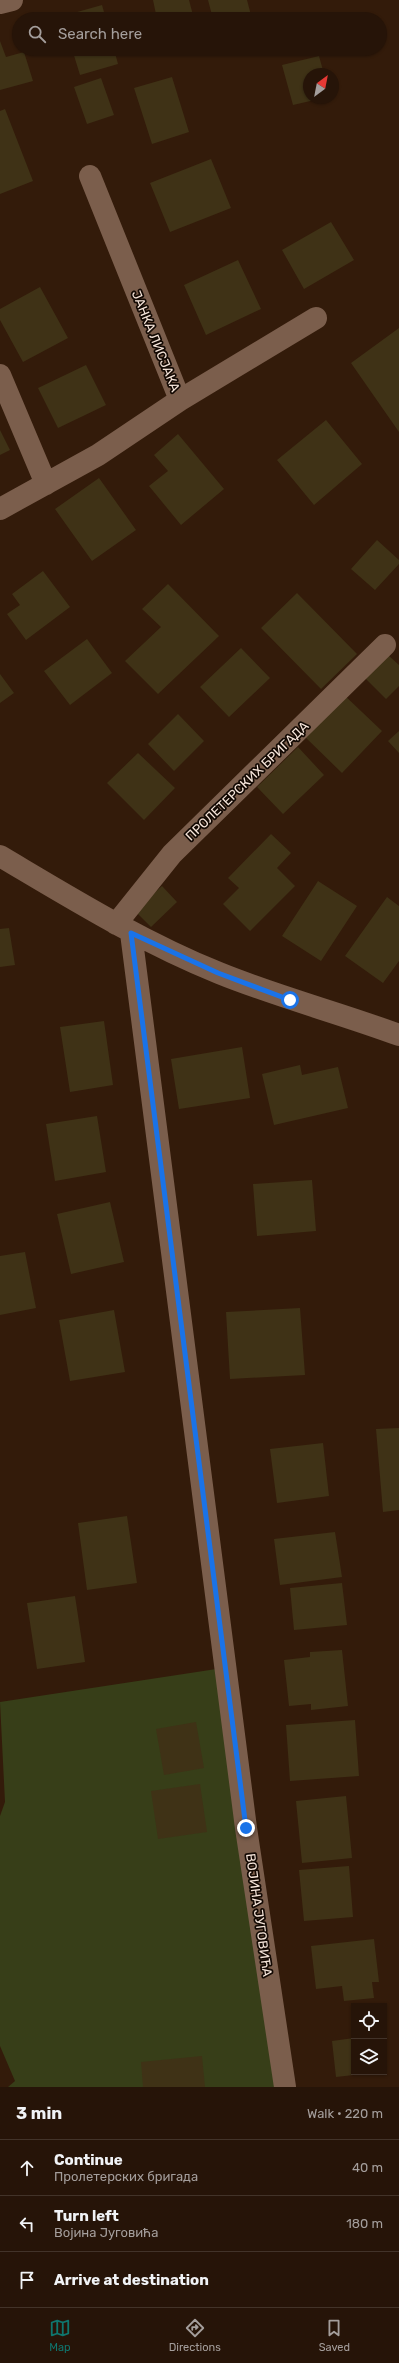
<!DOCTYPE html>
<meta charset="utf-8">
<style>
:root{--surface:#261408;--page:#322116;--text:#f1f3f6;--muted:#a49e9c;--line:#423329;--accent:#0f766e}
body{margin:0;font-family:Rubik,sans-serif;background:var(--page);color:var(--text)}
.controls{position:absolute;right:12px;bottom:12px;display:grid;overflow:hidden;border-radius:0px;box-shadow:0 1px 3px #0004}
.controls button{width:36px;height:36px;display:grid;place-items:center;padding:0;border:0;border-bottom:1px solid var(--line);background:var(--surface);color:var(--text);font:20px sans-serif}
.compass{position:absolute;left:303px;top:68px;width:36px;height:36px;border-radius:50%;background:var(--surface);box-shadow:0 1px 3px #0004;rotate:32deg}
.stop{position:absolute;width:12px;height:12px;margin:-9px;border:3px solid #1a73e8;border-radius:50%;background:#fff}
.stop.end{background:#1a73e8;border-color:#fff;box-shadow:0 1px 4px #0008}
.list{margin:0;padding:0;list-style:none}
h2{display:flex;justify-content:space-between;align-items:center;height:52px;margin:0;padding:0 16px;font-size:17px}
h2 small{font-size:13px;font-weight:400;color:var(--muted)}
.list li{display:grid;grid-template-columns:26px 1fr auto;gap:12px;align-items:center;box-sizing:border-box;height:56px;padding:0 16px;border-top:1px solid var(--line)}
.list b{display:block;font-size:15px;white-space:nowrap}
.list p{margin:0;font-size:13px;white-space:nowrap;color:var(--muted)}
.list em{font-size:13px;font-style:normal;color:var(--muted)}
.icon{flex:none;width:22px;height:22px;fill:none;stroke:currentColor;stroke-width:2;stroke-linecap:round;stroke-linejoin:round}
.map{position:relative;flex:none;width:399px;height:2087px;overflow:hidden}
.search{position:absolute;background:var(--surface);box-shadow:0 1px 3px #0004;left:12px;right:12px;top:12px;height:44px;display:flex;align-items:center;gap:10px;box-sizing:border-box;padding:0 14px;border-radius:22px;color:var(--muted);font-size:15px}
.sheet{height:220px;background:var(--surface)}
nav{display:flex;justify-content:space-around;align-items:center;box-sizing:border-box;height:56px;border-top:1px solid var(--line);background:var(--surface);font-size:11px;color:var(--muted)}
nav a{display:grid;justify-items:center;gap:2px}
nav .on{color:var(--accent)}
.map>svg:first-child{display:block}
.green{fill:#373e18}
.building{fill:#3f3216}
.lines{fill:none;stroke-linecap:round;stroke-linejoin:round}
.minor{stroke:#7b5e4c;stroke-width:22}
.route{stroke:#1a73e8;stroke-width:5}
.labels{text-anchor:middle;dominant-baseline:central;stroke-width:3.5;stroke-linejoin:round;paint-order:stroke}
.street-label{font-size:13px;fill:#f7e6db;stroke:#130903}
</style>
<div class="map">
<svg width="399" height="2087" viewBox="0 0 399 2087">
<rect width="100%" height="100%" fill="#331b0a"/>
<!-- green -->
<path class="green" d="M223,1668L285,2087H8L15,2081L0,2046V1816L5,1802L0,1702Z"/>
<!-- building -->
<path class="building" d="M153,0H189L194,19H157Z
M208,0H247L252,19H213Z
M102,5L106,19H64L63,16Z
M0,41L6,57L24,52L33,81L0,90Z
M72,49H114L118,64L80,75Z
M319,56L324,74H309V98L319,99L293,105L282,65Z
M172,77L189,132L152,144L134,88Z
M101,78L114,115L87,124L74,87Z
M5,109L33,181L0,194V111Z
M211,159L231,208L170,232L150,183Z
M331,222L354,260L304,289L282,250Z
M238,260L261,309L206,335L184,285Z
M40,287L68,338L23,362L0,320V309Z
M399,328V432L351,363Z
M86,365L106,405L58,428L38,388Z
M326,420L362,464L314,505L277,460Z
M0,430L10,450L0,455Z
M178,434L224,489L181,525L149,486L168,471L154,455Z
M99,478L136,530L92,561L55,509Z
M377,540L399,560V564L375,590L351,569Z
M43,571L70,607L26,640L7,614L20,605L12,594Z
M168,584L219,636L158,694L125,661L161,627L142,609Z
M297,593L357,654L321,689L261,628Z
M87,639L112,673L70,705L44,671Z
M241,648L270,678L229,717L200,687Z
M388,655L399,665V686L386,699L365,678Z
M0,674L14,693L0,703Z
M342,693L382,731L342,773L302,734Z
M178,714L204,741L174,771L148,744Z
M399,731V753L388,741Z
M298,747L324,775L283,814L257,787Z
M138,753L175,788L144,820L107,783Z
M271,834L291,853L277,868L295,886L250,931L223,904L239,888L228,878Z
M318,881L357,906L321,961L282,936Z
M162,886L177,902L151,927L135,911Z
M387,897L399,906V961L383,983L345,956Z
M9,928L15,965L0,967V929Z
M104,1021L113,1085L70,1092L60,1027Z
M242,1047L250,1098L179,1109L171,1059Z
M300,1065L302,1075L338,1067L348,1108L274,1125L262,1074Z
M97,1116L106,1172L55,1181L46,1124Z
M312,1180L316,1231L257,1236L253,1184Z
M110,1202L124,1262L71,1274L57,1214Z
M25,1252L36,1308L0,1315V1256Z
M300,1308L305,1375L230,1379L226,1312Z
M114,1310L125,1372L70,1381L59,1320Z
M399,1428V1510L383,1512L376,1429Z
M323,1443L329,1496L277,1503L270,1449Z
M127,1516L137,1583L87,1590L78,1523Z
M335,1532L342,1577L280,1585L274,1539Z
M342,1583L347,1625L294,1630L290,1588Z
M75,1596L85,1662L37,1669L27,1603Z
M342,1650L348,1706L311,1710V1704L289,1706L284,1660L310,1657V1652Z
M355,1720L359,1776L290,1781L286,1725Z
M196,1722L204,1768L164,1775L156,1729Z
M200,1784L207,1832L158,1839L151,1791Z
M346,1796L352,1858L302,1863L296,1801Z
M349,1866L353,1917L304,1921L299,1870Z
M374,1939L379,1982H372L374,1998L344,2001L342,1986L316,1989L311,1946Z
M354,2038V2072L371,2073L336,2077L332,2041Z
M385,2050L387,2071H384V2051Z
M202,2056L205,2087H143L141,2062Z"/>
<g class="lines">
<!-- minor -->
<path class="minor" d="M0,3L12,0
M0,375L46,484
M180,400L316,318
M0,509L98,455L180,400L90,176
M0,856C71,898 142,942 219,973C278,997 340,1013 399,1035
M116,924L172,854L385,645
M131,933L246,1828L285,2087"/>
</g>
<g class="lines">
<!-- route -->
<path class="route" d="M246,1828L131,933L218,973L290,1000"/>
</g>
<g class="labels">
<!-- street labels -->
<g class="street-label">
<text transform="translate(156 341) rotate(68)">ЈАНКА ЛИСЈАКА</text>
<text transform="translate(247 781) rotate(-44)">ПРОЛЕТЕРСКИХ БРИГАДА</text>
<text transform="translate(259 1915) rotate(82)">ВОЈИНА ЈУГОВИЋА</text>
</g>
</g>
</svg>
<div class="controls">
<button><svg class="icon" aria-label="locate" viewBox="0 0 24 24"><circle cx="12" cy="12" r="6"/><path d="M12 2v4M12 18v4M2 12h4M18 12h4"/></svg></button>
<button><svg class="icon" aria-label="layers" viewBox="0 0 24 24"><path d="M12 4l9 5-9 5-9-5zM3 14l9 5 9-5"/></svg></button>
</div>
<svg class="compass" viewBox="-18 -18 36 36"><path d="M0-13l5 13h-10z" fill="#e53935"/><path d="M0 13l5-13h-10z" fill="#a49e9c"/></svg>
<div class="stop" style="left:290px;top:1000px"></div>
<div class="stop end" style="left:246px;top:1828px"></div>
<div class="search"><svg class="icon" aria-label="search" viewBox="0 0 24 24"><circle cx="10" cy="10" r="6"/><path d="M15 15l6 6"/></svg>Search here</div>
</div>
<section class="sheet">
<h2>3 min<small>Walk · 220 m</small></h2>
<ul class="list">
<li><svg class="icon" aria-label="ahead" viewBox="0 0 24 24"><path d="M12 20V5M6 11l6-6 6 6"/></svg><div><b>Continue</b><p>Пролетерских бригада</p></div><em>40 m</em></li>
<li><svg class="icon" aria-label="left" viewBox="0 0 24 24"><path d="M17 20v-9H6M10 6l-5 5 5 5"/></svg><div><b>Turn left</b><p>Војина Југовића</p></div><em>180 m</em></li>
<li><svg class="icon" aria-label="arrive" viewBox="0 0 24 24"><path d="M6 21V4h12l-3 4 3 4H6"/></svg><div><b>Arrive at destination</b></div></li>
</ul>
</section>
<nav>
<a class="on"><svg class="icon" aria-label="map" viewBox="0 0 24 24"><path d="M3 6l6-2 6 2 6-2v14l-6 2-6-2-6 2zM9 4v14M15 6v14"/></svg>Map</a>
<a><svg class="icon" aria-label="directions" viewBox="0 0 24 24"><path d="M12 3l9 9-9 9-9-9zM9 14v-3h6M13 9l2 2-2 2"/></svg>Directions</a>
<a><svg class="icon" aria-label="saved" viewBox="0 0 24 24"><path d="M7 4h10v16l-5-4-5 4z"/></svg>Saved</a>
</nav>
